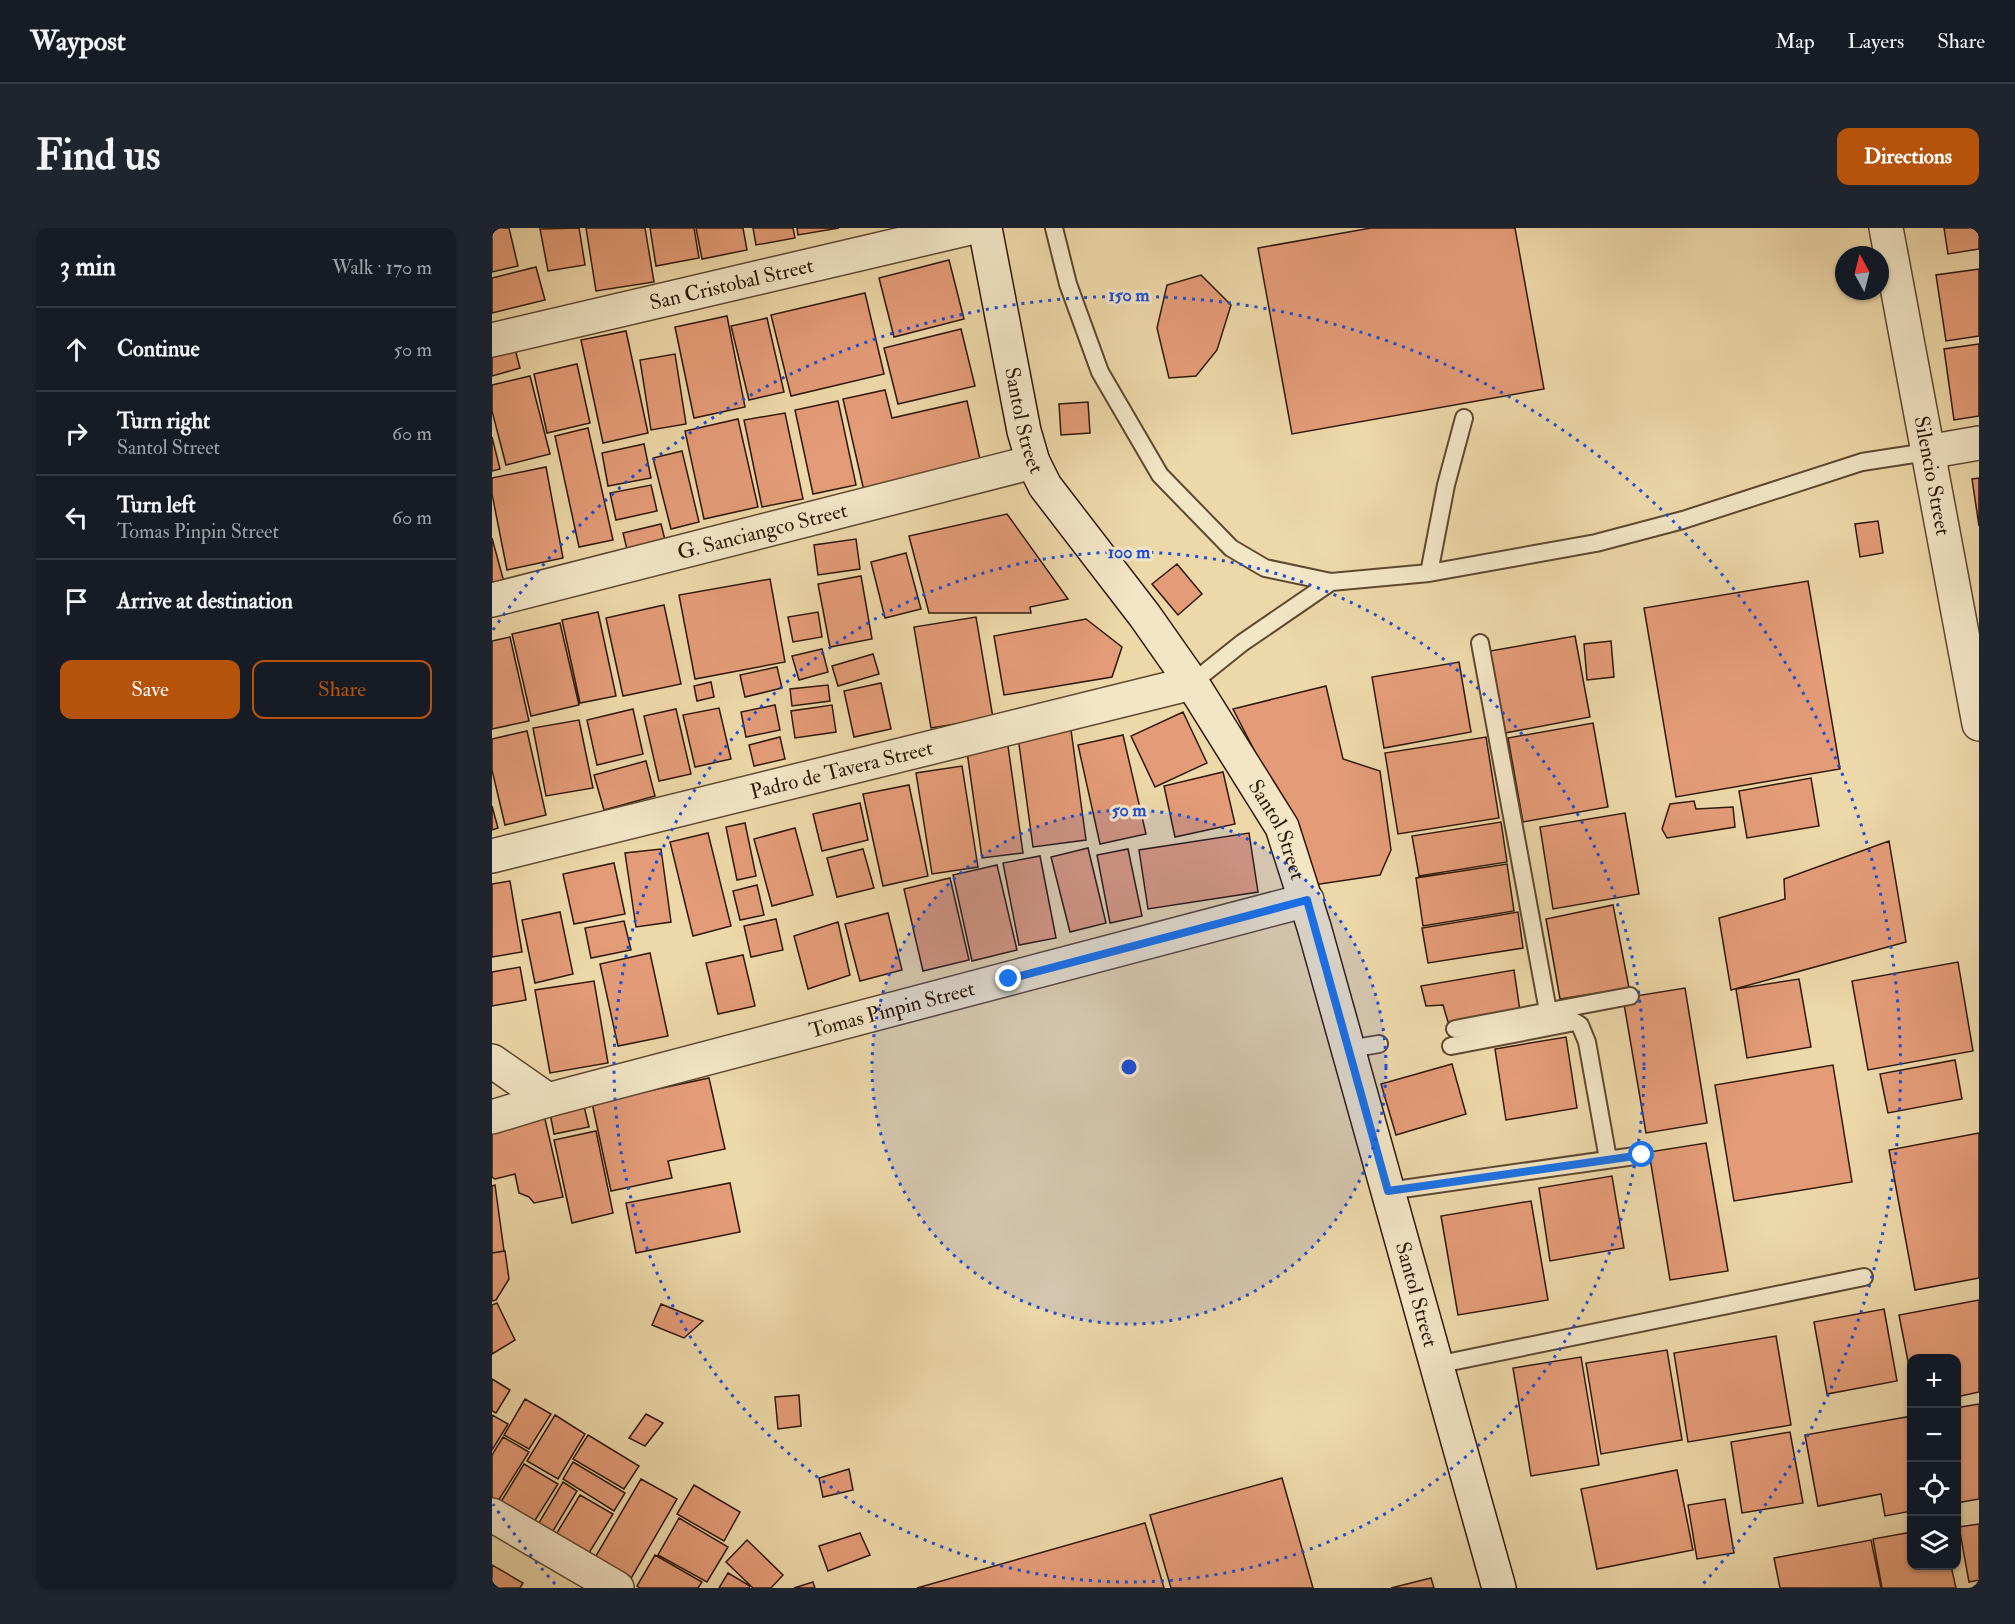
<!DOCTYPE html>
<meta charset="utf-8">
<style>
:root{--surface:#171b24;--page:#20242c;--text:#f1f3f6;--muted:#9ea1a6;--line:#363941;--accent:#b45309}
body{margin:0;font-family:"IM FELL Double Pica",serif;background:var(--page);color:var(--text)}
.controls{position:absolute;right:18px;bottom:18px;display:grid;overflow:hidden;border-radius:12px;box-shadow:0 2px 4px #0004}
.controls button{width:54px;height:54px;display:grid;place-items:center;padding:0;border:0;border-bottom:2px solid var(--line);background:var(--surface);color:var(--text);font:30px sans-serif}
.compass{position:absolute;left:1343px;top:18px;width:54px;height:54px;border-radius:50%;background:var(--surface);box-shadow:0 2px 4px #0004;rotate:353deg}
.stop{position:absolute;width:18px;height:18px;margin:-14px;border:4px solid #1a73e8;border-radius:50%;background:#fff}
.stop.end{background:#1a73e8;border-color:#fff;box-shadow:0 2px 6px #0008}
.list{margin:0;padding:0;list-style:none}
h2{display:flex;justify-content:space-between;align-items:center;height:78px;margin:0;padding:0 24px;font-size:26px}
h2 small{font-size:20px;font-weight:400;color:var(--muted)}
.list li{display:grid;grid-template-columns:39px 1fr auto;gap:18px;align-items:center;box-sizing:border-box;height:84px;padding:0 24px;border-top:2px solid var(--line)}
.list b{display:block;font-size:22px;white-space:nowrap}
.list p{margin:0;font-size:20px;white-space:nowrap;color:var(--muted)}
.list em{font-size:20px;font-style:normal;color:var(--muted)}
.actions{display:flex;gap:12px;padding:18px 24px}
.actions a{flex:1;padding:14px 0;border:2px solid var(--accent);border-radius:12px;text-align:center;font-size:21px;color:var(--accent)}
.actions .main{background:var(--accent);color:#fff}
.icon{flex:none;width:33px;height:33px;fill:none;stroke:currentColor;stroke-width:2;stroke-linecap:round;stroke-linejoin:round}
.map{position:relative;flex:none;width:1487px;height:1360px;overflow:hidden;border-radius:12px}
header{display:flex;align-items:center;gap:36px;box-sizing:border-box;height:84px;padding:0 30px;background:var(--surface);border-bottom:2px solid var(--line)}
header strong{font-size:28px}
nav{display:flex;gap:33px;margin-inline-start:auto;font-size:21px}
.intro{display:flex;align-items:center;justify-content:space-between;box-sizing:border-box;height:144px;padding:0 36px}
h1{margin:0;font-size:42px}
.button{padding:15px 27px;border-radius:12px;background:var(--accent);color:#fff;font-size:21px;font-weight:700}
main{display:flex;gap:36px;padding:0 36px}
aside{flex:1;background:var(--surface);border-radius:12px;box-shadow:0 2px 4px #0004}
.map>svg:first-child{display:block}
.building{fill:#e49c78;stroke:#2f1807;stroke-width:1.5}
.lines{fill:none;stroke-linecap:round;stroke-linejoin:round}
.lane-casing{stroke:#5e4830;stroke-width:20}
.street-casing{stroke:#5e4830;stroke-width:36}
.secondary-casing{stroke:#2f1807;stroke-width:36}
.lane{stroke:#f3e6c7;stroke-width:16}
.street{stroke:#f3e6c7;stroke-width:33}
.secondary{stroke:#f3e6c7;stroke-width:33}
.route{stroke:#1a73e8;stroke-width:8}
.ring{fill:none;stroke:#1d4ed8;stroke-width:3;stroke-dasharray:3 6}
.labels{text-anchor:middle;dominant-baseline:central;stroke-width:6;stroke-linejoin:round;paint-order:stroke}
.street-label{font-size:21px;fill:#2f1807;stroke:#f3e6c7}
.centre{fill:#1d4ed8;stroke:#f3e6c7;stroke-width:3}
.ring-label{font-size:18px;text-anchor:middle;font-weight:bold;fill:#1d4ed8;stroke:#f3e6c7;stroke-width:6;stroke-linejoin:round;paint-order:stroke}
</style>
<header>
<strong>Waypost</strong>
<nav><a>Map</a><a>Layers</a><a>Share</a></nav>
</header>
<div class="intro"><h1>Find us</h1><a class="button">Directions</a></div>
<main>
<aside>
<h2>3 min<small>Walk · 170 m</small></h2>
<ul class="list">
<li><svg class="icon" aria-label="ahead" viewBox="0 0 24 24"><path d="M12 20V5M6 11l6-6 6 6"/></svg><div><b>Continue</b></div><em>50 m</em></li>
<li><svg class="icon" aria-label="right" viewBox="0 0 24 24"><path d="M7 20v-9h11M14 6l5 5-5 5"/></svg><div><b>Turn right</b><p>Santol Street</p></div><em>60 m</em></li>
<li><svg class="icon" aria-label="left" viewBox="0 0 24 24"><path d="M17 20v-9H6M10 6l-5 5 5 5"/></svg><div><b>Turn left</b><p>Tomas Pinpin Street</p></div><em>60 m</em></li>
<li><svg class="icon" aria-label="arrive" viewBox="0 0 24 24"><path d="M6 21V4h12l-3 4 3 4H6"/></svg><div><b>Arrive at destination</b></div></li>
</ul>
<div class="actions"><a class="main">Save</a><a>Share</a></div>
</aside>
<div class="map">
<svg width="1487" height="1360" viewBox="0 0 1487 1360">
<rect width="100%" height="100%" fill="#edd8a9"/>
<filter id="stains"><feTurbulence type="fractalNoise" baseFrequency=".00333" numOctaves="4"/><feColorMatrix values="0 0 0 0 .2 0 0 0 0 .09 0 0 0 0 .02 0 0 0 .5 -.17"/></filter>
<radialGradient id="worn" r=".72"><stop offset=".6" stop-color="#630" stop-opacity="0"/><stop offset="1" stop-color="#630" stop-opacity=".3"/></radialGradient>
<!-- building -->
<path class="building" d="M0,0H17L26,38L0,44Z
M87,0L93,37L56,43L48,1Z
M94,0H153L162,54L104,63Z
M158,0H202L207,30L164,38Z
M204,0H251L255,22L210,31Z
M261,0H301L303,10L264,17Z
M305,0H347L306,7Z
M879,0H1023L1052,161L800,206L766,20Z
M1452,0H1487V21L1456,26Z
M457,32L472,91L402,109L387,50Z
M44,39L53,72L0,85V50Z
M1487,41V108L1454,113L1444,47Z
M709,47L739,77L725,122L704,148L677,150L665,100L675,57Z
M373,65L392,146L299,168L279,87Z
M235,88L253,179L202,190L183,99Z
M275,90L292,164L257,172L239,98Z
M469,101L483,158L406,176L392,120Z
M134,103L156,205L111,215L89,112Z
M1487,116V188L1462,192L1452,121Z
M23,121L28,140L0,148V127Z
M183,126L194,196L159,202L148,132Z
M85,136L98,195L55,205L42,146Z
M38,148L58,226L14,237L0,183V157Z
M393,162L400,190L475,173L489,236L372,263L351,171Z
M346,173L364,257L321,266L303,182Z
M596,174L598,205L569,207L567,176Z
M293,185L311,271L270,279L252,192Z
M246,191L266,279L212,291L193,203Z
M96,200L121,312L87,319L63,208Z
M0,209L8,241L0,243Z
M152,216L159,250L116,258L110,225Z
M190,223L207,294L179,301L161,230Z
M54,239L71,330L15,342L0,266V250Z
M1487,250V298L1480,251Z
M159,257L165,283L124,292L118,265Z
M515,286L576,371L538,379L539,385H437L417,308Z
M1386,293L1391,325L1368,329L1363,296Z
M169,296L174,316L136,325L131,305Z
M0,310L13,358L0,361Z
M364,311L368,341L326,347L322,317Z
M414,325L429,381L393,390L379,334Z
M685,336L710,366L686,387L660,356Z
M369,348L380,411L338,419L326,356Z
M278,351L293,434L203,451L187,367Z
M1316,353L1348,541L1184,569L1152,380Z
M172,377L189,456L131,468L114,390Z
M106,384L124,468L88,475L70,392Z
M326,384L330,409L301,414L296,389Z
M484,389L501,490L439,500L422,399Z
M594,391L630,419L620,449L512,467L502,408Z
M68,395L87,477L39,488L20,406Z
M1083,408L1098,489L1013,505L998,423Z
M18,409L37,493L0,501V413Z
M1119,413L1122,449L1095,452L1092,416Z
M330,421L336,444L307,452L300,428Z
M381,426L387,446L346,458L340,438Z
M967,434L979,504L892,520L880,449Z
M285,439L290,460L253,469L248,447Z
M219,454L222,469L205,473L202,458Z
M389,455L399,501L362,509L352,463Z
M336,457L338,473L300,478L298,461Z
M834,458L851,531L888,543L899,622L888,647L815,658L796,588L741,481Z
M283,477L288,502L254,509L249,484Z
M340,477L344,504L303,510L299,483Z
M227,480L239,531L203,539L191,487Z
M141,481L151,526L105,537L95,492Z
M184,481L199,546L167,553L152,488Z
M691,484L715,535L663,559L639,508Z
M87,492L101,560L54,568L41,500Z
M1101,495L1116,579L1031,594L1016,510Z
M579,502L594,612L541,619L526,509Z
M35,503L54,587L13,597L0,542V511Z
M631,507L654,606L608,616L586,517Z
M288,509L293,531L262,538L257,517Z
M994,509L1007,590L906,606L893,525Z
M516,518L531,625L490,630L475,524Z
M154,533L163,568L112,582L102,547Z
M470,538L486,639L440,646L424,545Z
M731,544L743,596L683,609L672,558Z
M1319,550L1327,598L1255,610L1247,563Z
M417,557L436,648L391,658L371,566Z
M1202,573L1204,581L1241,579L1243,599L1175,610L1170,601L1178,576Z
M368,575L376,612L330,623L321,586Z
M0,578L6,600L0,602Z
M1133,585L1147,666L1061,681L1048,599Z
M1009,594L1015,634L927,648L920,608Z
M253,595L264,648L245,652L234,599Z
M303,600L321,667L280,678L262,611Z
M216,605L239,698L201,708L178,614Z
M757,605L766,664L656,681L647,622Z
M1397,613L1414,714L1239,762L1227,690L1293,671L1292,651Z
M596,620L614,695L578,704L559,629Z
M169,621L179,694L144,699L133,625Z
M371,621L382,660L345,669L335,630Z
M636,621L650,688L618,695L605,627Z
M548,628L564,710L527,717L511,635Z
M122,635L133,686L82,696L71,646Z
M1015,636L1022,683L931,698L924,650Z
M505,637L525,722L480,733L461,647Z
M458,650L477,732L431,743L412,661Z
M18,653L30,724L0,729V656Z
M265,657L272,687L248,692L241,663Z
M1121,677L1137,760L1068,771L1054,691Z
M68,684L81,746L43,755L30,692Z
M1026,684L1031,720L936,735L930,700Z
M396,685L410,742L368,753L353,696Z
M284,691L291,722L259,729L252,698Z
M132,693L139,722L99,730L93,700Z
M346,694L358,747L316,761L302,708Z
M158,725L176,808L126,818L108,736Z
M251,727L263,778L226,786L214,735Z
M1466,734L1481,823L1376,842L1360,753Z
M28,739L34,772L0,778V744Z
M1022,742L1028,783L956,794L951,777L934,778L929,758Z
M1307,751L1319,819L1255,830L1244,761Z
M102,753L116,835L58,845L43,762Z
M1193,760L1215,895L1154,905L1131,770Z
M1074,809L1085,880L1014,892L1003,821Z
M1463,832L1470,871L1396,885L1388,846Z
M960,836L974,886L904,907L889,856Z
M1341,837L1360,954L1242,973L1223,857Z
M217,850L233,921L176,933L180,950L119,963L100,875Z
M92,878L97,899L62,906L58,885Z
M52,887L71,969L42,975L37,969L27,965L23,946L3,951L0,949V905Z
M104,903L121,985L80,995L62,912Z
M1487,905V1050L1423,1062L1397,922Z
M1214,915L1236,1043L1178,1052L1157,924Z
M1120,948L1132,1020L1058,1033L1047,960Z
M238,955L248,1004L144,1025L134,975Z
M3,957L12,1023L0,1025V958Z
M1039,973L1056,1072L966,1087L949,988Z
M13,1023L17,1051L4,1072L0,1073V1025Z
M1487,1072V1164L1464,1169V1130H1420V1154L1407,1087Z
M5,1075L23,1112L0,1126V1077Z
M169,1076L211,1093L192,1110L160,1097Z
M1392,1081L1405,1153L1335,1166L1322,1094Z
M1284,1108L1299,1197L1196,1214L1182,1125Z
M1175,1122L1190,1212L1109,1226L1094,1135Z
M1089,1129L1107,1237L1039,1248L1021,1140Z
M0,1151L18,1162L4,1185L0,1183Z
M307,1167L309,1198L286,1201L283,1169Z
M33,1171L59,1186L37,1221L12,1207Z
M1487,1176V1271L1464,1275V1180Z
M154,1186L171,1195L153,1218L137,1210Z
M0,1187L16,1196L0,1222Z
M63,1187L93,1206L66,1251L35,1233Z
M1420,1188V1283L1393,1288L1389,1266L1326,1278L1313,1207Z
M1298,1204L1311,1275L1250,1285L1239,1214Z
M96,1207L147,1238L132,1261L81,1231Z
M11,1209L37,1224L6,1273L0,1270V1227Z
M81,1234L133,1265L122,1283L71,1251Z
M32,1236L66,1256L40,1297L7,1277Z
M357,1241L361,1262L331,1269L327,1250Z
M1185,1242L1201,1322L1105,1341L1089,1261Z
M790,1250L821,1360H679L658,1287Z
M149,1251L185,1271L137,1354L101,1333Z
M71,1254L85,1263L55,1313L41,1305Z
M202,1257L248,1284L232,1313L185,1286Z
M88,1267L121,1286L92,1333L60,1313Z
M1233,1271L1242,1325L1205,1331L1196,1277Z
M187,1290L236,1319L215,1354L166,1327Z
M653,1295L672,1360H425Z
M1487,1296V1352L1477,1354L1467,1299Z
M1420,1304V1338H1459L1464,1360H1390L1381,1311Z
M368,1305L378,1327L336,1343L327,1318Z
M255,1312L291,1347L279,1360H261L234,1334Z
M1379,1312L1389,1360H1288L1282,1330Z
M163,1327L210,1354L206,1360H148L145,1358Z
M0,1337L31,1355L28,1360H0Z
M236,1345L258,1358L257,1360H227Z
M939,1350L942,1360H899Z
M321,1354L323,1360H302Z"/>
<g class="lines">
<defs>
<path id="lane" d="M562,0L576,56L608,144L668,247L739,320L773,340L839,354L937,345L1104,315L1191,292L1370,234L1435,224
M937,345L954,257L972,190
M988,415L1056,783
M700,455L750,415L839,354
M963,801L1138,768
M959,818L1083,794L1088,797L1095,814L1116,931
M857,821L887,816
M896,963L1150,927
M944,1137L1372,1049"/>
<g id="street">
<path id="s1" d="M1394,0L1487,496"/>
<path id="s2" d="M0,112L478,0"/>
<path d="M1435,224L1487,215"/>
<path id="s3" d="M0,372L541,234"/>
<path id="s4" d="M0,628L700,455"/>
<path d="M0,833L56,872"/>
<path id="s5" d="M0,889L56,872L815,672"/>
<path d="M0,1287L125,1360"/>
</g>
<g id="secondary">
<path id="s6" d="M493,0L532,203L541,234L553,258L653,388L700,455L790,599L822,699L1007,1360"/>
</g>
</defs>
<!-- lane casing -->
<use href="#lane" class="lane-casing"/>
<!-- street casing -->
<use href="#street" class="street-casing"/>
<!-- secondary casing -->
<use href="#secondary" class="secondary-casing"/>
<!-- lane -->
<use href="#lane" class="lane"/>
<!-- street -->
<use href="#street" class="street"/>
<!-- secondary -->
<use href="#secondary" class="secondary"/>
</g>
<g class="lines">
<!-- route -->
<path class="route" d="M517,751L815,672L896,963L1150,927"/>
</g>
<!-- distance rings -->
<circle cx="637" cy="839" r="257" fill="#1d4ed8" fill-opacity=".12"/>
<g class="ring">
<circle cx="637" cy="839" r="257"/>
<circle cx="637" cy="839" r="515"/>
<path d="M63 1356A772 772 0 0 1 1 1276M1 402A772 772 0 1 1 1211 1356"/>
</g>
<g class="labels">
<!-- street labels -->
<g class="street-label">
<text stroke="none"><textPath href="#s2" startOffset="246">San Cristobal Street</textPath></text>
<text stroke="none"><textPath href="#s6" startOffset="196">Santol Street</textPath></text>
<text stroke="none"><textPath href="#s1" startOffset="252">Silencio Street</textPath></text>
<text stroke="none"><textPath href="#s3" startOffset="279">G. Sanciangco Street</textPath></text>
<text stroke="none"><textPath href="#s4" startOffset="360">Padro de Tavera Street</textPath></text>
<text stroke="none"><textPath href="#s6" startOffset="682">Santol Street</textPath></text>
<text stroke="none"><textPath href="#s5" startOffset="414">Tomas Pinpin Street</textPath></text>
<text stroke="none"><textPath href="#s6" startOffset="1168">Santol Street</textPath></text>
</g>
</g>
<circle cx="637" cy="839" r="9" class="centre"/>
<g class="ring-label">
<text x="637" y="73">150 m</text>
<text x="637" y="330">100 m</text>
<text x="637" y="588">50 m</text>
</g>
<rect width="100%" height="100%" filter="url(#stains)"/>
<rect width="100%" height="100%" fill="url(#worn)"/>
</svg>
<div class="controls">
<button>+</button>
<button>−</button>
<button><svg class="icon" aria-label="locate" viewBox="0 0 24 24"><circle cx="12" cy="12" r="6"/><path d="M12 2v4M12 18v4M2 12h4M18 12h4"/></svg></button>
<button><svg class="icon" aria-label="layers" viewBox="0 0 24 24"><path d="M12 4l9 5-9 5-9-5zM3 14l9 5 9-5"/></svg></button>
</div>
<svg class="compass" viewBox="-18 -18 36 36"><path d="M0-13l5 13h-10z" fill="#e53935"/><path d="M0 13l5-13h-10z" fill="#9ea1a6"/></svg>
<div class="stop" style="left:1150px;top:927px"></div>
<div class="stop end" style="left:517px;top:751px"></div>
</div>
</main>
